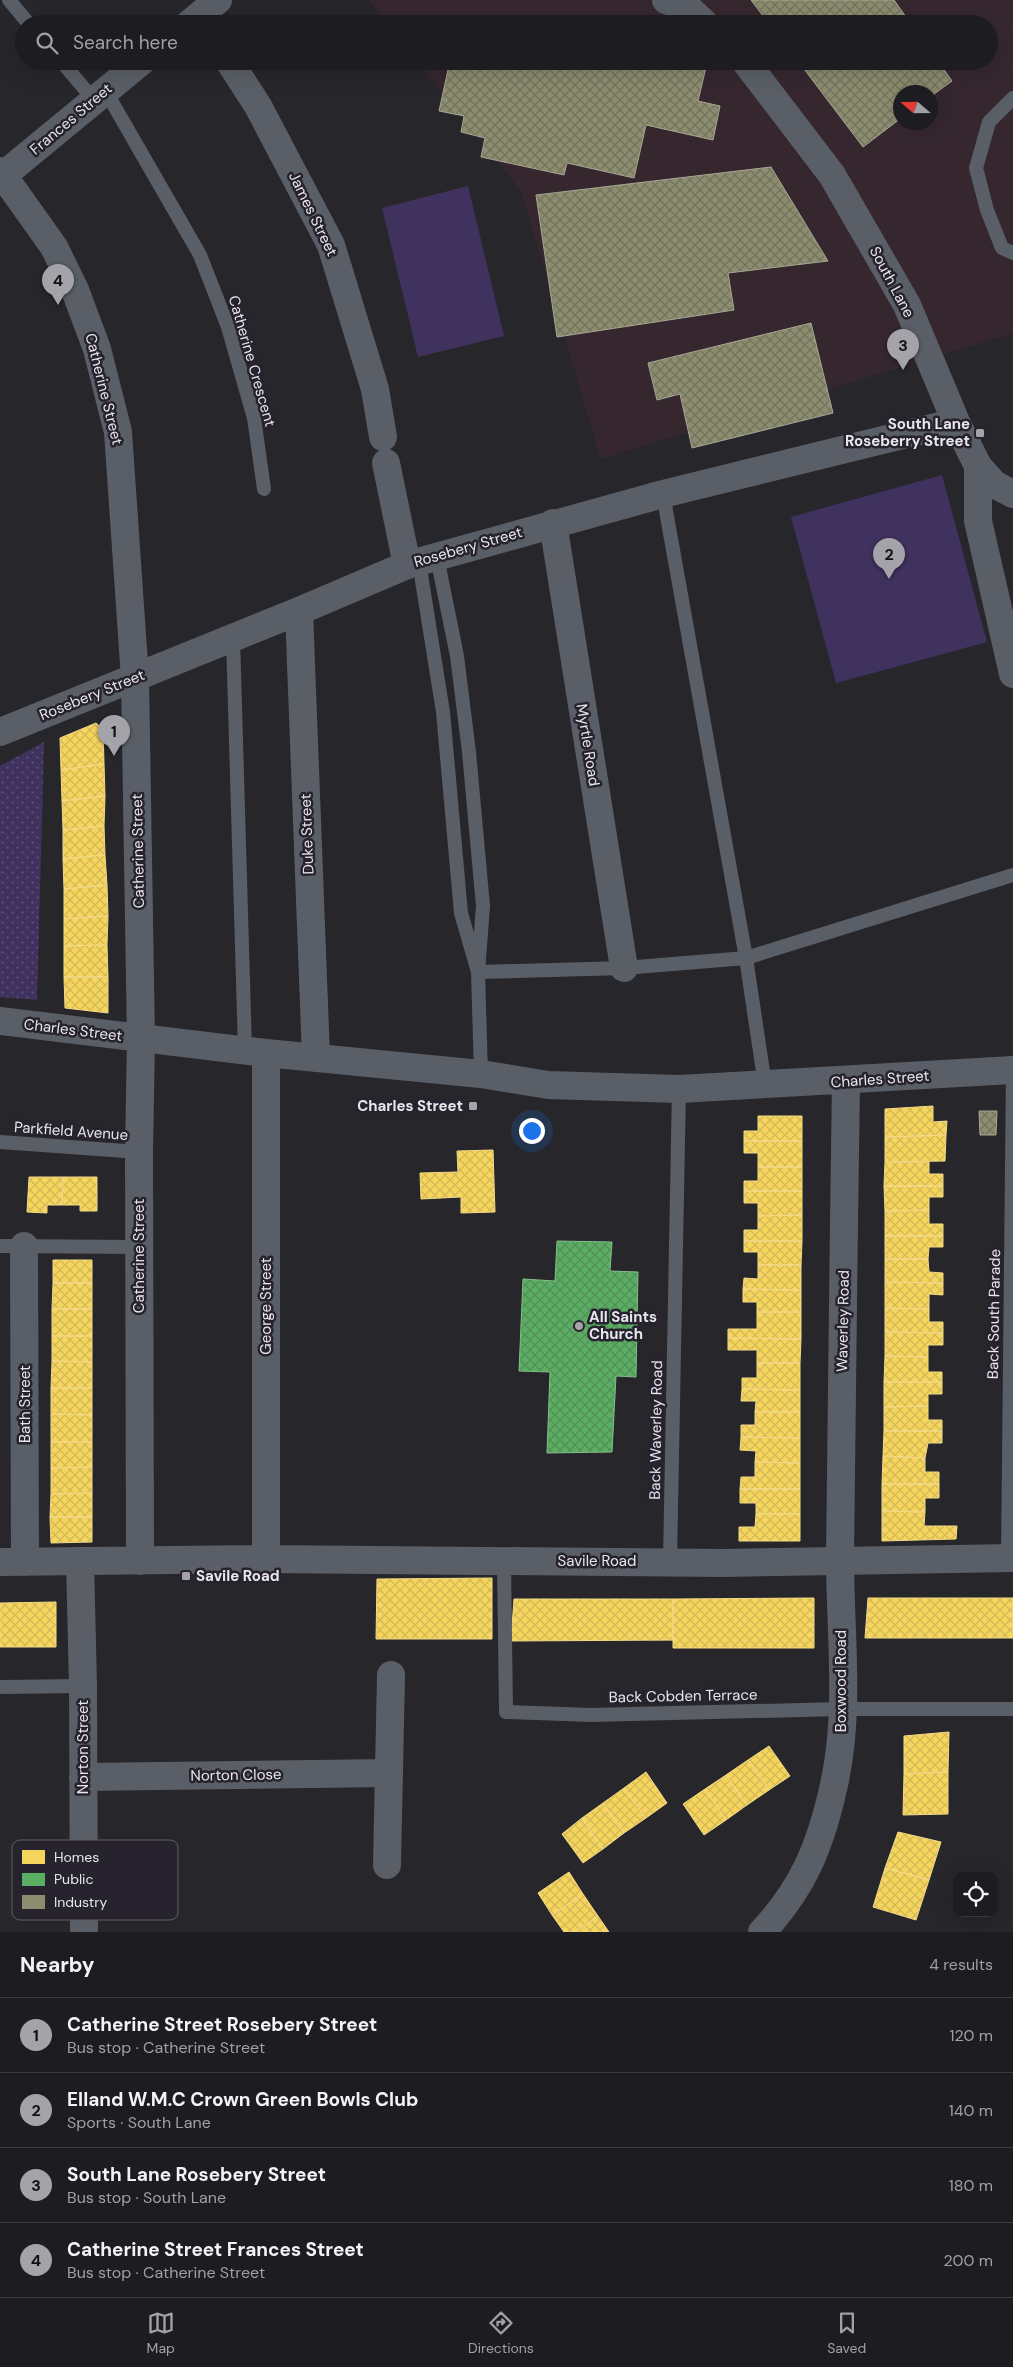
<!DOCTYPE html>
<meta charset="utf-8">
<style>
:root{--surface:#1d1c20;--page:#252529;--text:#f1f3f6;--muted:#a0a1a5;--line:#3b3a3e;--accent:#a4a3a9}
body{margin:0;font-family:"DM Sans",sans-serif;background:var(--page);color:var(--text)}
.controls{position:absolute;right:15px;bottom:15px;display:grid;overflow:hidden;border-radius:10px;box-shadow:0 5px 20px #0002}
.controls button{width:45px;height:45px;display:grid;place-items:center;padding:0;border:0;border-bottom:1px solid var(--line);background:var(--surface);color:var(--text);font:25px sans-serif}
.compass{position:absolute;left:893px;top:85px;width:45px;height:45px;border-radius:50%;background:var(--surface);box-shadow:0 5px 20px #0002;rotate:290deg}
.you{position:absolute;left:531px;top:1130px;width:18px;height:18px;margin:-12px;border:4px solid #fff;border-radius:50%;background:#1a73e8;box-shadow:0 0 0 8px #1a73e833}
.badge{display:grid;place-items:center;width:32px;height:32px;border-radius:50%;background:var(--accent);color:#111;font-size:16px;font-weight:700}
.pin{position:absolute;translate:-50% -41px;filter:drop-shadow(0 1px 2px #0008)}
.pin::after{content:'';position:absolute;top:26px;width:18px;height:15px;background:inherit;clip-path:polygon(0 0,100% 0,50% 100%)}
.list{margin:0;padding:0;list-style:none}
h2{display:flex;justify-content:space-between;align-items:center;height:65px;margin:0;padding:0 20px;font-size:21px}
h2 small{font-size:16px;font-weight:400;color:var(--muted)}
.list li{display:grid;grid-template-columns:32px 1fr auto;gap:15px;align-items:center;box-sizing:border-box;height:75px;padding:0 20px;border-top:1px solid var(--line)}
.list b{display:block;font-size:19px;white-space:nowrap}
.list p{margin:0;font-size:16px;white-space:nowrap;color:var(--muted)}
.list em{font-size:16px;font-style:normal;color:var(--muted)}
.icon{flex:none;width:28px;height:28px;fill:none;stroke:currentColor;stroke-width:2;stroke-linecap:round;stroke-linejoin:round}
.map{position:relative;flex:none;width:1013px;height:1932px;overflow:hidden}
.search{position:absolute;background:var(--surface);box-shadow:0 5px 20px #0002;left:15px;right:15px;top:15px;height:55px;display:flex;align-items:center;gap:12px;box-sizing:border-box;padding:0 18px;border-radius:28px;color:var(--muted);font-size:19px}
.sheet{height:365px;background:var(--surface)}
nav{display:flex;justify-content:space-around;align-items:center;box-sizing:border-box;height:70px;border-top:1px solid var(--line);background:var(--surface);font-size:14px;color:var(--muted)}
nav a{display:grid;justify-items:center;gap:2px}
nav .on{color:var(--accent)}
.map>svg:first-child{display:block}
.industrial{fill:#36272f;fill-rule:evenodd}
.grass{fill:url(#grass-dots)}
.park{fill:#40325f}
.homes{fill:url(#homes-cross-hatch);stroke:#f2da88}
.public{fill:url(#public-cross-hatch);stroke:#84bf8b}
.industry{fill:url(#industry-cross-hatch);stroke:#a7a794}
.lines{fill:none;stroke-linecap:round;stroke-linejoin:round}
.lane{stroke:#5a5f67;stroke-width:14}
.street{stroke:#5a5f67;stroke-width:28}
.poi-dot{fill:#a4a3a9;stroke:#26232e;stroke-width:2}
.labels{text-anchor:middle;dominant-baseline:central;stroke-width:5;stroke-linejoin:round;paint-order:stroke}
.street-label{font-size:15px;fill:#e7e6ed;stroke:#26232e}
.poi-label{font-size:15px;font-weight:bold;fill:#e7e6ed;stroke:#26232e;text-anchor:end}
.key{fill:#26232e;stroke:#605e67;stroke-width:1}
.key-label{font-size:14px;fill:#e7e6ed}
</style>
<div class="map">
<svg width="1013" height="1932" viewBox="0 0 1013 1932">
<defs>
<pattern id="grass-dots" width="8" height="8" patternUnits="userSpaceOnUse" patternTransform="scale(1.25)"><rect width="8" height="8" fill="#40325f"/><path d="M2 2h.1M6 6h.1" fill="none" stroke="#5c5076" stroke-width="1.8" stroke-linecap="round"/></pattern>
<pattern id="homes-cross-hatch" width="8" height="8" patternUnits="userSpaceOnUse" patternTransform="scale(1.25)"><rect width="8" height="8" fill="#f6d55c"/><path d="M0 0l8 8M0 8l8-8" fill="none" stroke="#d3b858"/></pattern>
<pattern id="public-cross-hatch" width="8" height="8" patternUnits="userSpaceOnUse" patternTransform="scale(1.25)"><rect width="8" height="8" fill="#5aae61"/><path d="M0 0l8 8M0 8l8-8" fill="none" stroke="#548e59"/></pattern>
<pattern id="industry-cross-hatch" width="8" height="8" patternUnits="userSpaceOnUse" patternTransform="scale(1.25)"><rect width="8" height="8" fill="#8c8c6e"/><path d="M0 0l8 8M0 8l8-8" fill="none" stroke="#737360"/></pattern>
</defs>
<rect width="100%" height="100%" fill="#27262b"/>
<!-- industrial -->
<path class="industrial" d="M369,0H1013V333L601,459L521,191L417,61H989V24H387ZM900,92H930V122H900Z"/>
<!-- grass -->
<path class="grass" d="M44,742L37,1000L0,997V766Z"/>
<!-- park -->
<path class="park" d="M468,186L504,336L418,357L382,208Z
M942,475L987,642L836,683L791,517Z"/>
<!-- homes -->
<path class="homes" d="M96,723L103,729L104,764L61,770L60,738Z
M104,764L105,796L62,801L61,770Z
M105,796L104,826L63,830L62,801Z
M104,826L105,855L63,859V830Z
M105,855L107,885L64,889L63,859Z
M107,885L108,916L64,919V889Z
M108,916L107,945L64,946V919Z
M107,945L108,977H64V946Z
M64,977H108V1013L65,1008Z
M933,1106V1122L947,1121L946,1135L885,1137V1109Z
M758,1116H802V1141H744V1131H758Z
M946,1135L945,1161L885,1162V1137Z
M744,1141H802V1167H758V1153H744Z
M493,1150L495,1212L461,1213V1197L421,1199L420,1173L458,1172L457,1151Z
M885,1162H929V1174H943V1186H884Z
M758,1167H802V1191H744V1181H758Z
M29,1177H63L62,1205H47V1213L27,1212Z
M63,1177H97V1211H80V1205H62Z
M884,1186H943V1197H929V1210L885,1211Z
M744,1191H802V1215L758,1216V1203H744Z
M929,1210V1224H943V1236H885V1211Z
M802,1215V1241H744V1230H758V1216Z
M885,1236H943V1247H929L928,1259H885Z
M744,1241H802L801,1265H758V1252H744Z
M885,1259H928L929,1272L943,1273V1283L885,1282Z
M53,1260H92V1283H53Z
M758,1265H801V1290L743,1289L744,1278L758,1279Z
M885,1282L943,1283V1295L929,1294V1309L885,1308Z
M53,1283H92V1309H52Z
M743,1289L801,1290V1312H757V1302H743Z
M885,1308L929,1309V1322H943V1333L885,1332Z
M52,1309H92V1336H52Z
M757,1312H801V1339L728,1338V1329H757Z
M885,1332L943,1333V1345H928V1357L885,1356Z
M52,1336H92V1362L52,1361Z
M728,1338L801,1339L800,1363H757V1350H728Z
M885,1356L928,1357V1372H942V1382H884Z
M52,1361L92,1362V1388H51Z
M757,1363H800V1390L742,1389V1378H757Z
M884,1382H942V1394H928V1406L884,1407Z
M51,1388H92V1415L51,1414Z
M742,1389L800,1390V1412H755L756,1401H741Z
M928,1406V1420H942V1431H884V1407Z
M755,1412H800V1438L741,1437V1425H755Z
M51,1414L92,1415V1442H51Z
M884,1431H942V1443H928L925,1458L883,1456Z
M741,1437L800,1438V1463L755,1462L756,1451L740,1450Z
M51,1442H92V1467L51,1468Z
M883,1456L925,1458V1472H939V1484H882Z
M755,1462L800,1463V1489H740L741,1477H755Z
M92,1467V1493L51,1494V1468Z
M882,1484H939V1498H925V1512L882,1511Z
M740,1489H800V1514H756V1503H740Z
M92,1493V1517H50L51,1494Z
M882,1511L925,1512L924,1526H957L956,1539L882,1541Z
M756,1514H800V1541H739V1527H755Z
M50,1517H92V1542L51,1543Z
M492,1578V1639H376L377,1579Z
M814,1598V1648H673V1599Z
M868,1598H1013V1638H865Z
M514,1599H673V1640L511,1641Z
M56,1602V1647H0V1603Z
M949,1732L948,1772L904,1774V1736Z
M769,1746L790,1776L769,1790L748,1760Z
M748,1760L769,1790L747,1805L726,1775Z
M646,1772L667,1803L646,1818L624,1788Z
M948,1772V1814L903,1815L904,1774Z
M726,1775L747,1805L726,1820L705,1789Z
M624,1788L646,1818L624,1833L603,1803Z
M705,1789L726,1820L704,1835L683,1804Z
M603,1803L624,1833L603,1849L582,1818Z
M582,1818L603,1849L583,1863L562,1834Z
M898,1832L941,1842L929,1880L885,1868Z
M885,1868L929,1880L916,1920L873,1907Z
M569,1872L583,1894L552,1915L538,1893Z
M583,1894L598,1916L575,1932H564L552,1915Z
M598,1916L609,1932H575Z"/>
<!-- public -->
<path class="public" d="M557,1241L612,1242L610,1271L638,1272L636,1377L616,1376L612,1452L547,1453L550,1372L519,1371L523,1279L555,1281Z"/>
<!-- industry -->
<path class="industry" d="M751,0H894L911,24H769Z
M450,61H516L529,64V61H697L707,63L698,101L720,106L713,140L646,125L634,178L567,163L564,175L481,157L485,138L461,132L464,116L439,111Z
M798,61H938L952,81L930,97V92H900V119L863,147Z
M771,167L828,261L728,273L734,310L557,337L536,195Z
M811,323L833,413L692,448L680,394L657,400L648,363Z
M979,1111H997L996,1135H980Z"/>
<g class="lines">
<!-- lane -->
<path class="lane" d="M9,0L29,24
M61,61L94,100
M105,90L200,255L228,327L254,418L264,489
M1013,98L989,122L976,168L987,210L1002,248L1013,253
M663,494L746,958L765,1085
M437,557L457,656L469,752L483,906L478,972L624,968L746,958L1013,875
M419,562L443,712L461,913L478,972L481,1074
M233,638L245,1050
M0,1142L139,1152
M0,1246L139,1247
M1008,1558L1013,1070
M504,1561L506,1712L591,1715L842,1709H1013
M670,1561L679,1089
M0,1687L83,1686"/>
<!-- street -->
<path class="street" d="M666,0L688,8L705,24
M189,24L218,0
M229,61L258,106L331,245L375,389L383,437
M745,61L832,175L907,305L956,422L978,466V521L1013,674
M0,171L54,247L75,290L97,349L118,432L135,678L141,1039L139,1152L140,1561
M0,178L142,61
M386,463L407,565
M978,466L994,484L1013,494
M553,523L624,968
M299,611L316,1057
M0,732L299,611L407,565L663,494L956,422
M0,1021L266,1053L481,1074L548,1085L679,1089L1013,1070
M266,1053V1559
M24,1246L25,1562
M80,1561L83,1686L84,1932
M0,1562L266,1559L723,1563L1013,1558
M83,1777L389,1773
M387,1865L391,1675
M762,1932C803,1888 820,1847 833,1789C851,1714 840,1634 840,1558C841,1399 844,1240 846,1081"/>
</g>
<!-- markers -->
<g class="poi-dot">
<rect x="975" y="428" width="10" height="10" rx="2.5"/>
<rect x="468" y="1101" width="10" height="10" rx="2.5"/>
<circle cx="579" cy="1326" r="5"/>
<rect x="181" y="1571" width="10" height="10" rx="2.5"/>
</g>
<g class="labels">
<!-- street labels -->
<g class="street-label">
<text transform="translate(71 119) rotate(-40)">Frances Street</text>
<text transform="translate(313 214) rotate(64)">James Street</text>
<text transform="translate(892 282) rotate(62)">South Lane</text>
<text transform="translate(252 361) rotate(74)">Catherine Crescent</text>
<text transform="translate(104 389) rotate(76)">Catherine Street</text>
<text transform="translate(468 547) rotate(-16)">Rosebery Street</text>
<text transform="translate(92 695) rotate(-22)">Rosebery Street</text>
<text transform="translate(588 745) rotate(81)">Myrtle Road</text>
<text transform="translate(307 834) rotate(-92)">Duke Street</text>
<text transform="translate(138 851) rotate(-91)">Catherine Street</text>
<text transform="translate(73 1030) rotate(7)">Charles Street</text>
<text transform="translate(880 1079) rotate(-4)">Charles Street</text>
<text transform="translate(71 1131) rotate(4)">Parkfield Avenue</text>
<text transform="translate(139 1256) rotate(-90)">Catherine Street</text>
<text transform="translate(266 1306) rotate(-90)">George Street</text>
<text transform="translate(994 1314) rotate(-89)">Back South Parade</text>
<text transform="translate(843 1321) rotate(-89)">Waverley Road</text>
<text transform="translate(25 1404) rotate(-90)">Bath Street</text>
<text transform="translate(656 1430) rotate(-89)">Back Waverley Road</text>
<text x="597" y="1561">Savile Road</text>
<text transform="translate(841 1681) rotate(-90)">Boxwood Road</text>
<text transform="translate(683 1696) rotate(-1)">Back Cobden Terrace</text>
<text transform="translate(83 1747) rotate(-90)">Norton Street</text>
<text transform="translate(236 1775) rotate(-1)">Norton Close</text>
</g>
<!-- poi labels -->
<g class="poi-label">
<text x="970" y="424">South Lane<tspan x="970" dy="17">Roseberry Street</tspan></text>
<text x="463" y="1106">Charles Street</text>
<text x="589" y="1317" text-anchor="start">All Saints<tspan x="589" dy="17">Church</tspan></text>
<text x="196" y="1576" text-anchor="start">Savile Road</text>
</g>
</g>
<!-- legend -->
<rect x="12" y="1840" width="166" height="80" rx="8" class="key"/>
<rect x="22" y="1850" width="23" height="14" fill="#f6d55c"/>
<rect x="22" y="1873" width="23" height="13" fill="#5aae61"/>
<rect x="22" y="1895" width="23" height="14" fill="#8c8c6e"/>
<g class="key-label">
<text x="54" y="1862">Homes</text>
<text x="54" y="1884">Public</text>
<text x="54" y="1907">Industry</text>
</g>
</svg>
<div class="controls">
<button><svg class="icon" aria-label="locate" viewBox="0 0 24 24"><circle cx="12" cy="12" r="6"/><path d="M12 2v4M12 18v4M2 12h4M18 12h4"/></svg></button>
</div>
<svg class="compass" viewBox="-18 -18 36 36"><path d="M0-13l5 13h-10z" fill="#e53935"/><path d="M0 13l5-13h-10z" fill="#a0a1a5"/></svg>
<div class="you"></div>
<div class="pin badge" style="left:114px;top:756px">1</div>
<div class="pin badge" style="left:889px;top:579px">2</div>
<div class="pin badge" style="left:903px;top:370px">3</div>
<div class="pin badge" style="left:58px;top:305px">4</div>
<div class="search"><svg class="icon" aria-label="search" viewBox="0 0 24 24"><circle cx="10" cy="10" r="6"/><path d="M15 15l6 6"/></svg>Search here</div>
</div>
<section class="sheet">
<h2>Nearby<small>4 results</small></h2>
<ul class="list">
<li><span class="badge">1</span><div><b>Catherine Street Rosebery Street</b><p>Bus stop · Catherine Street</p></div><em>120 m</em></li>
<li><span class="badge">2</span><div><b>Elland W.M.C Crown Green Bowls Club</b><p>Sports · South Lane</p></div><em>140 m</em></li>
<li><span class="badge">3</span><div><b>South Lane Rosebery Street</b><p>Bus stop · South Lane</p></div><em>180 m</em></li>
<li><span class="badge">4</span><div><b>Catherine Street Frances Street</b><p>Bus stop · Catherine Street</p></div><em>200 m</em></li>
</ul>
</section>
<nav>
<a class="on"><svg class="icon" aria-label="map" viewBox="0 0 24 24"><path d="M3 6l6-2 6 2 6-2v14l-6 2-6-2-6 2zM9 4v14M15 6v14"/></svg>Map</a>
<a><svg class="icon" aria-label="directions" viewBox="0 0 24 24"><path d="M12 3l9 9-9 9-9-9zM9 14v-3h6M13 9l2 2-2 2"/></svg>Directions</a>
<a><svg class="icon" aria-label="saved" viewBox="0 0 24 24"><path d="M7 4h10v16l-5-4-5 4z"/></svg>Saved</a>
</nav>
